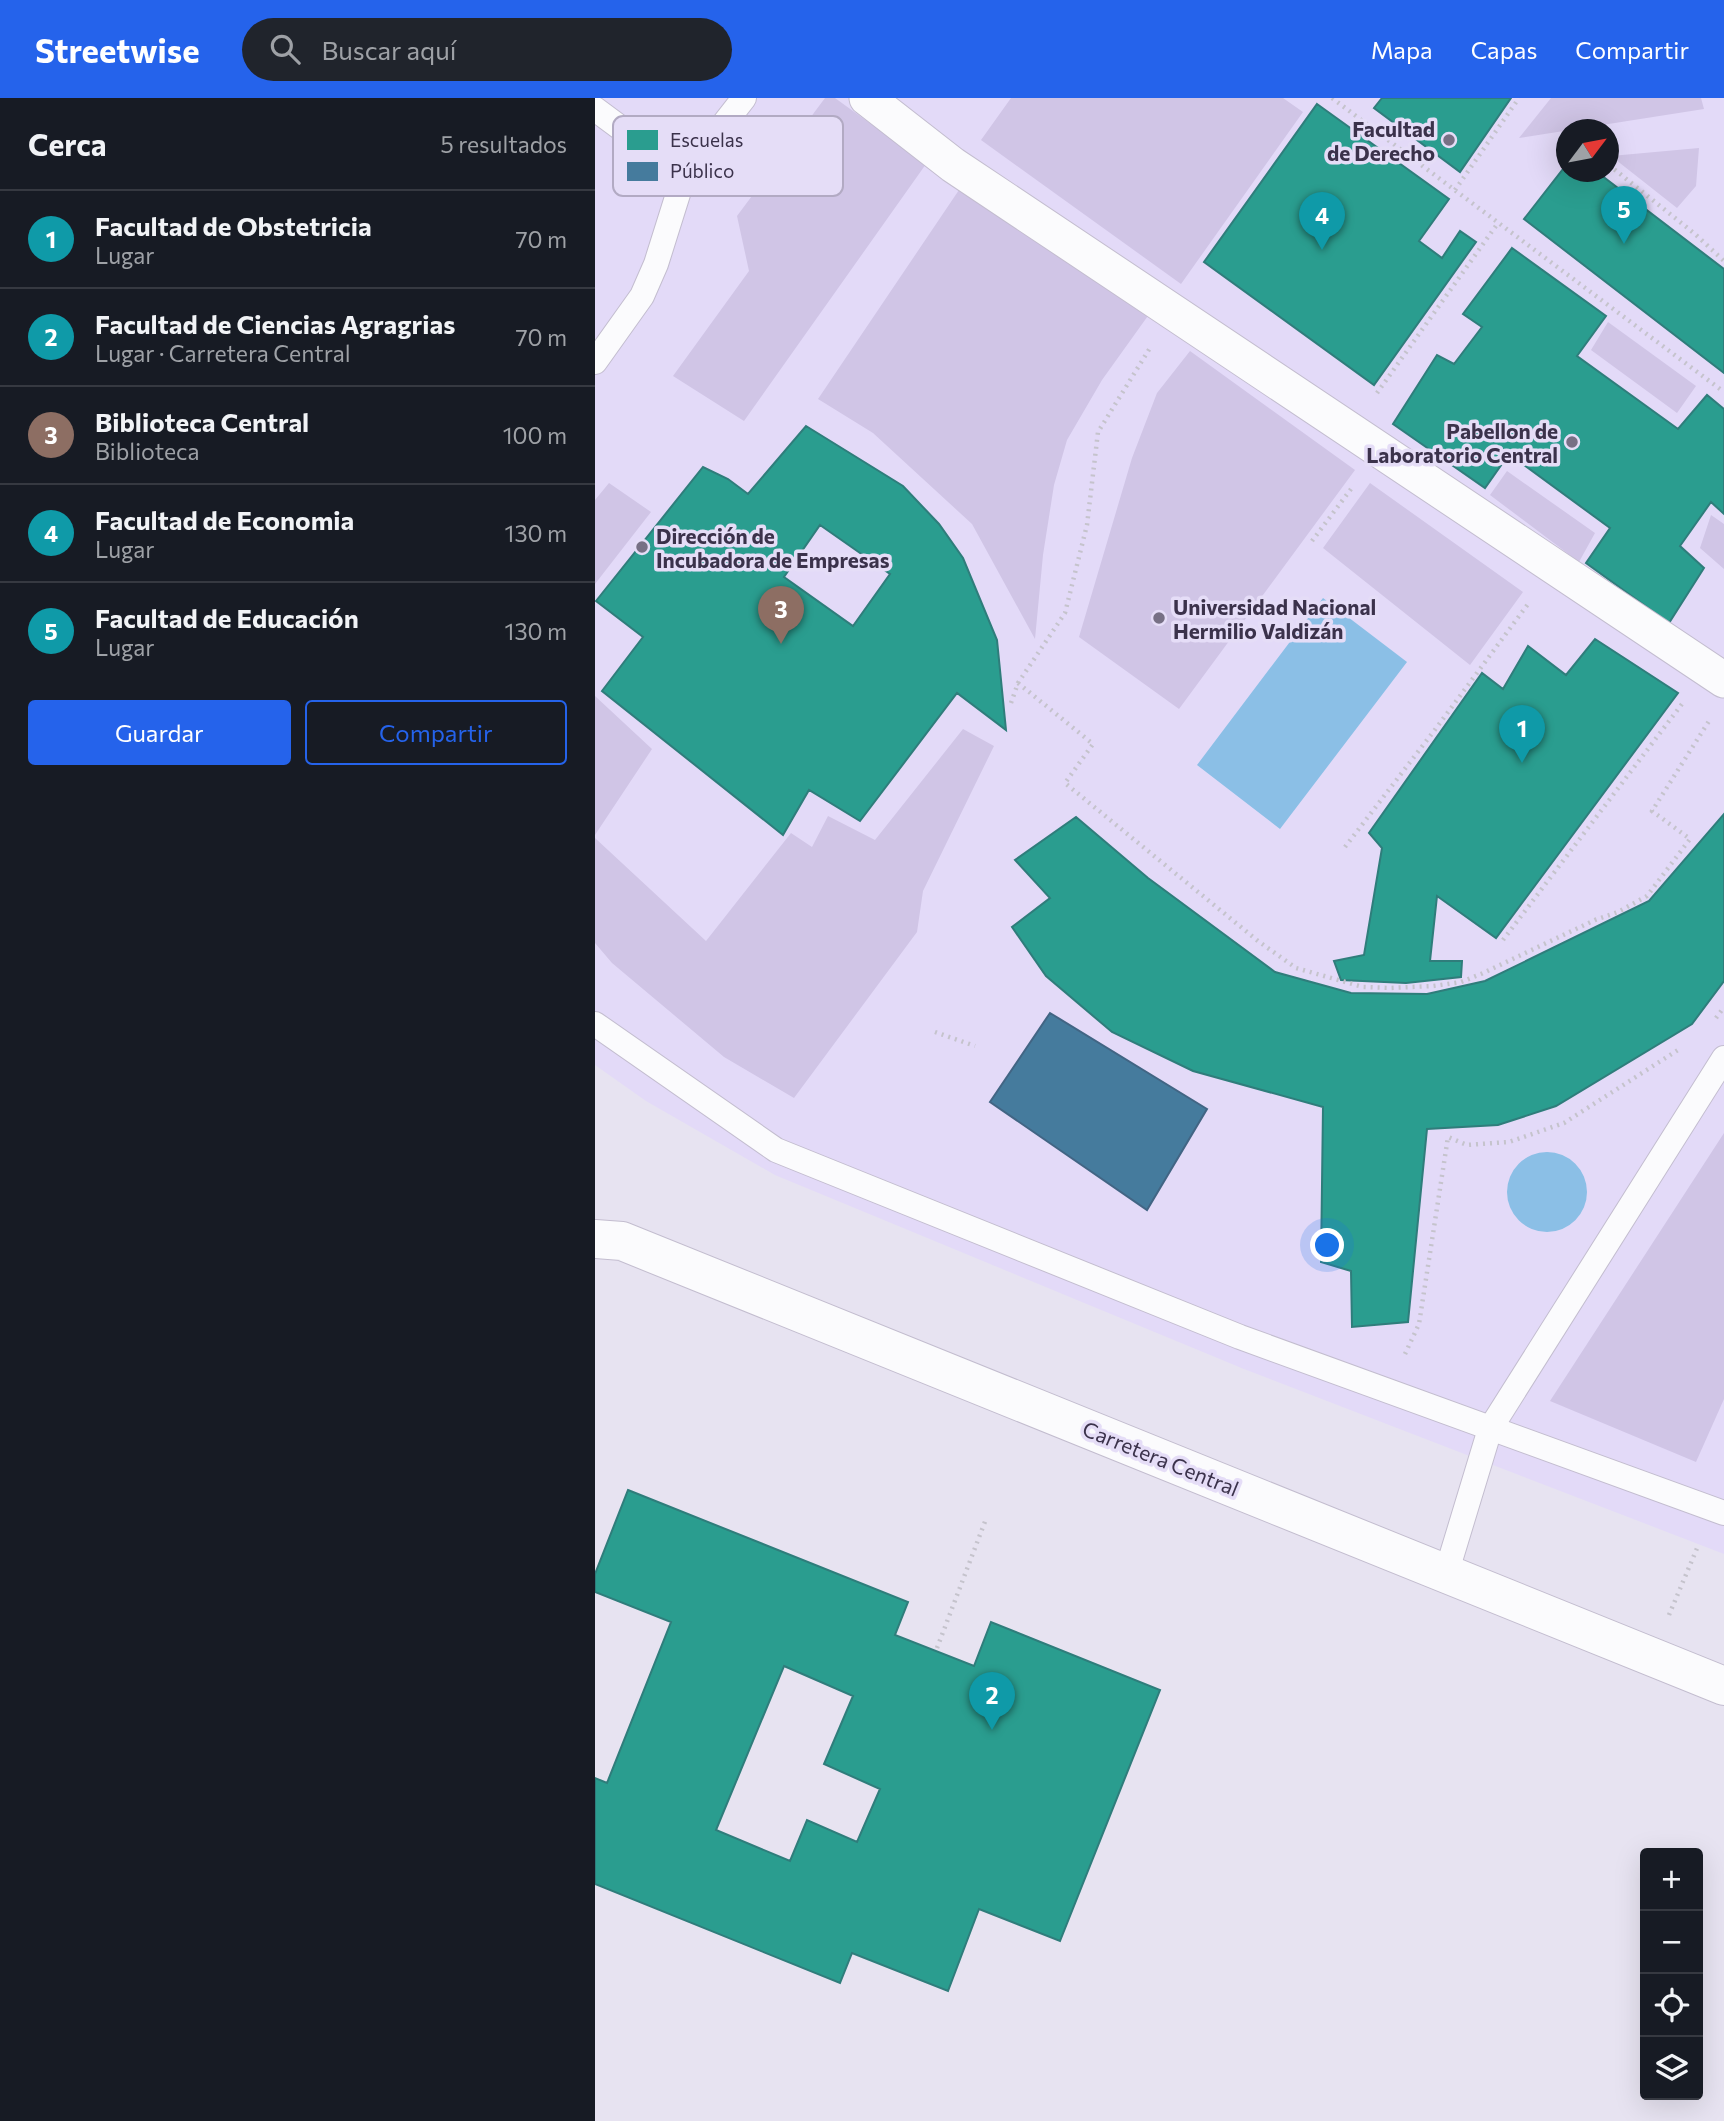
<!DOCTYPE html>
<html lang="es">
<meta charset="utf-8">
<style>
:root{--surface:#171b24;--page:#20242c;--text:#f1f3f6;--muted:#9ea1a6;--line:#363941;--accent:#2563eb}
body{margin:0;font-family:Commissioner,sans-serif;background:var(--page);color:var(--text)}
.controls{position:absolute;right:21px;bottom:21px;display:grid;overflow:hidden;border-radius:7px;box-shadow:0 7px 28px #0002}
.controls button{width:63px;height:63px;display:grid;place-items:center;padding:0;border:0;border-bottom:2px solid var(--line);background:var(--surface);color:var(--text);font:35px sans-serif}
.compass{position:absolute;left:961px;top:21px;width:63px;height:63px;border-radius:50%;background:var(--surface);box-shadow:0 7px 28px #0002;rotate:58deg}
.you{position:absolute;left:733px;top:1148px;width:24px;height:24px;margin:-18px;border:5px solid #fff;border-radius:50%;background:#1a73e8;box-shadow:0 0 0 10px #1a73e833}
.badge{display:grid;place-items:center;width:46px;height:46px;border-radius:50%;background:var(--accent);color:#fff;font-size:23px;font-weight:700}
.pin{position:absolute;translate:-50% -58px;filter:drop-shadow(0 2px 4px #0008)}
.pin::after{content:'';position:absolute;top:37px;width:24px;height:21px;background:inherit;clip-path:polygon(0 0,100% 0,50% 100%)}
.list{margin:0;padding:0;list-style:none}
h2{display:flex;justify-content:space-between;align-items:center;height:91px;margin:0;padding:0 28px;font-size:30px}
h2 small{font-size:23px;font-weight:400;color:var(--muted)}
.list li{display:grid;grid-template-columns:46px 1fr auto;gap:21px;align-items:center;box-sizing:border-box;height:98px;padding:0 28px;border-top:2px solid var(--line)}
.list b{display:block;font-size:26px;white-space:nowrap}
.list p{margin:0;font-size:23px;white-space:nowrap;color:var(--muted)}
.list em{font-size:23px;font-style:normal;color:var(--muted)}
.actions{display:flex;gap:14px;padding:21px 28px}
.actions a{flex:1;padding:16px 0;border:2px solid var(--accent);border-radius:7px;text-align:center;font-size:24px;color:var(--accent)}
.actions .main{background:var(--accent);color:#fff}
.icon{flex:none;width:38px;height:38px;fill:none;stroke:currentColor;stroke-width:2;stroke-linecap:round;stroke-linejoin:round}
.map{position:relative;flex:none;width:1129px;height:2023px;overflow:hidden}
header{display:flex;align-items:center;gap:42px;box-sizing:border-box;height:98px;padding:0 35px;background:var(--accent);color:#fff}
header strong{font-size:33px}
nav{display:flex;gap:38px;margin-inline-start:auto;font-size:24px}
.search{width:490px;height:63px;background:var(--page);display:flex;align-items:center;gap:18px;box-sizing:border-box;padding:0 24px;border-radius:38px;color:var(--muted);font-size:26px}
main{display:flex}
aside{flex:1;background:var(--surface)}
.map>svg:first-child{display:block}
.built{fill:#e3daf8;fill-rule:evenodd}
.green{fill:#d0c5e6}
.water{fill:#8bbfe6}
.schools{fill:#2a9d8f;stroke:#2f7d7b;stroke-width:2;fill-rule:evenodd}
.public{fill:#457b9d;stroke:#426584;stroke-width:2}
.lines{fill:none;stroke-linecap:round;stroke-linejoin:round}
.service-casing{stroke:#c3bdcf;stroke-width:26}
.pedestrian-casing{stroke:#c3bdcf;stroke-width:37}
.trunk-casing{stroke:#c3bdcf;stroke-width:40}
.path{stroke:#c5c3cc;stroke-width:4.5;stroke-dasharray:2 5;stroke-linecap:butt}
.service{stroke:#fbfbfd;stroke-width:24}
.pedestrian{stroke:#fbfbfd;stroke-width:35}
.trunk{stroke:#fbfbfd;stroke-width:38}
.poi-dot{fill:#777085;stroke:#e5ddf7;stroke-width:2.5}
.labels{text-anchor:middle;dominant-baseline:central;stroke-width:7;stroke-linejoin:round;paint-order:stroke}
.poi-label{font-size:21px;font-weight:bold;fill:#3b324b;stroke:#e5ddf7;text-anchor:end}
.street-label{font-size:21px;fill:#3b324b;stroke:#e5ddf7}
.key{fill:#e5ddf7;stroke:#b2aac3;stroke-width:2}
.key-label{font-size:19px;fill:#3b324b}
</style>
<header>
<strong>Streetwise</strong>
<div class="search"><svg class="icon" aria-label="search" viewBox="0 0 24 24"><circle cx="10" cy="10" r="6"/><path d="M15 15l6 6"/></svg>Buscar aquí</div>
<nav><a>Mapa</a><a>Capas</a><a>Compartir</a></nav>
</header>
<main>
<aside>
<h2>Cerca<small>5 resultados</small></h2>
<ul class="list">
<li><span class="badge" style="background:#0f9aa8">1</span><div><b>Facultad de Obstetricia</b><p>Lugar</p></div><em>70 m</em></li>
<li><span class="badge" style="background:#0f9aa8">2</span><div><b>Facultad de Ciencias Agragrias</b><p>Lugar · Carretera Central</p></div><em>70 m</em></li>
<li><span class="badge" style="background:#8d6e63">3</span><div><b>Biblioteca Central</b><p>Biblioteca</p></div><em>100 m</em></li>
<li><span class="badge" style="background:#0f9aa8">4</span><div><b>Facultad de Economia</b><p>Lugar</p></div><em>130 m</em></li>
<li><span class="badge" style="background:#0f9aa8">5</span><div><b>Facultad de Educación</b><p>Lugar</p></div><em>130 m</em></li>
</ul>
<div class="actions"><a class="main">Guardar</a><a>Compartir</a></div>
</aside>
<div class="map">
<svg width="1129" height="2023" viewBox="0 0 1129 2023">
<rect width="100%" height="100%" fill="#e7e3f1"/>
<!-- built -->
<path class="built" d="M0,0H1129V1456L649,1271L180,1077L51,1003L0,967ZM972,32H1014V74H972Z"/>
<!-- green -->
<path class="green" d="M230,0H240L331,66L149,323L78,278L154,173L142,118Z
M416,0H688L708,14L586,186L386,42Z
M956,0H1106L1109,11L924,40Z
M1104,50L1101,88L1082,110L1016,58Z
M366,89L555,215L507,282L472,342L459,387L448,457L440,541L377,426L278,335L223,301Z
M1013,224L1101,288L1082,315L996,252Z
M595,253L760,372L584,611L484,539L537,360L562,295Z
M912,373L1000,435L984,464L895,397Z
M14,385L56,414L0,486V402Z
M775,385L928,494L875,567L728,450Z
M1116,417L1129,426V471L1105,450Z
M0,598L57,651L0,737Z
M368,631L399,648L328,793L322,834L199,1000L129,959L17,865L0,845V740L111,843L196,735L217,749L233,718L280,742Z
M1129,1035V1301L1101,1364L955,1303Z"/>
<!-- water -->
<path class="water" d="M728,500L812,564L685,731L602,667Z
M912 1094a40 40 0 1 1 80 0a40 40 0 1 1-80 0Z"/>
<!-- schools -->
<path class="schools" d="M787,0H916L865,74L779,10Z
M722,6L854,101L824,143L847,160L865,133L881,144L779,287L609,164Z
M972,66V74H1002L1129,171V275L929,121Z
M917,150L1011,218L982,258L1083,331L1112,297L1129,311V416L1116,404L1085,448L1109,470L1074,525L991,465L1015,430L914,356L890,390L798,326L842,257L859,266L887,229L868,216Z
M211,328L308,388L344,426L368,460L402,542L411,632L362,595L265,723L214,692L188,737L7,593L48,539L1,503L108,369L133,381L153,396ZM225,427L295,476L258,528L189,479Z
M1000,541L1083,595L901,840L842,798L835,863H867L866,879L811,885L746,882L739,863L769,857L787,750L774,735L887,575L908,591L933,548L971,577Z
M1129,716V883L1097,926L961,1008L903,1027L832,1031L813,1224L757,1229L756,1173L726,1164L728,1009L598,973L517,934L451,878L417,829L455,800L420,762L481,719L553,780L680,874L756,895L832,896L890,883L1054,803Z
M33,1392L313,1504L300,1537L379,1568L396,1524L565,1592L465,1843L384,1811L353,1893L257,1855L245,1885L0,1786V1680L12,1685L76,1524L0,1494V1476ZM189,1568L258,1598L229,1666L285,1691L262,1744L212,1722L195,1763L121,1732Z"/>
<!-- public -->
<path class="public" d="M455,915L612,1011L552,1112L395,1004Z"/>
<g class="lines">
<defs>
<path id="service" d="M0,11L89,77L61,166L47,198L0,264
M89,77L149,0
M0,926L181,1052L645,1239L1129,1415
M851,1476L895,1331L1129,960"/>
<path id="pedestrian" d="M272,0L358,67L1129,582"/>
<path id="trunk" d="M0,1141L27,1143L1129,1588"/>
</defs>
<!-- service casing -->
<use href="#service" class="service-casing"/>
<!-- pedestrian casing -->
<use href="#pedestrian" class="pedestrian-casing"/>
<!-- trunk casing -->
<use href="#trunk" class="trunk-casing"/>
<!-- path -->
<path class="path" d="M737,0L1129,294
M1014,67L1100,136L1129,163
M860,92L924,0
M782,295L903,125
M717,443L759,387
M423,585L498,646L470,685L663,843L701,870L768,889L795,890L838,888L866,884L886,876L1000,822L1023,814L1052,798L1095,741L1057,713L1114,623
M416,605L423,585L470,515L492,427L503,334L555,250
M750,749L842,629L933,506
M908,842L1087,606
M1121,920L1129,909
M340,934L380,948
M810,1256L824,1226L853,1039L872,1047L914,1044L969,1025L1086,950
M1074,1517L1103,1448
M342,1550L391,1421"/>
<!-- service -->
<use href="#service" class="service"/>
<!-- pedestrian -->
<use href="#pedestrian" class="pedestrian"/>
<!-- trunk -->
<use href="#trunk" class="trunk"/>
</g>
<!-- markers -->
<g class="poi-dot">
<circle cx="854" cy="42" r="7"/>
<circle cx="977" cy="344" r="7"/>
<circle cx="47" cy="449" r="7"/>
<circle cx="564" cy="520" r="7"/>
</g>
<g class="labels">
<!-- poi labels -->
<g class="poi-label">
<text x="840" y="30">Facultad<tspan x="840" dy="24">de Derecho</tspan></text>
<text x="963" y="332">Pabellon de<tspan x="963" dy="24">Laboratorio Central</tspan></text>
<text x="61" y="437" text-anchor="start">Dirección de<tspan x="61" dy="24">Incubadora de Empresas</tspan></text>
<text x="578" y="508" text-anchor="start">Universidad Nacional<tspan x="578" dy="24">Hermilio Valdizán</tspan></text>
</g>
<!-- street labels -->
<g class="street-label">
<text transform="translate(566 1360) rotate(22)">Carretera Central</text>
</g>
</g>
<!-- legend -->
<rect x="18" y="18" width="230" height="80" rx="10" class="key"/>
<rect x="32" y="32" width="31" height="20" fill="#2a9d8f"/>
<rect x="32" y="64" width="31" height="19" fill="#457b9d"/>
<g class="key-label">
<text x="75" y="49">Escuelas</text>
<text x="75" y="80">Público</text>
</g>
</svg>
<div class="controls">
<button>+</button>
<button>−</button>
<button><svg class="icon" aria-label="locate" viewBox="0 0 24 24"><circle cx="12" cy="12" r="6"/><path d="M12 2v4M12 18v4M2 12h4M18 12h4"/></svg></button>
<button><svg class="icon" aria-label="layers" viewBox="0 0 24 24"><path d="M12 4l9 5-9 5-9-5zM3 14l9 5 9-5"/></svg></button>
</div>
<svg class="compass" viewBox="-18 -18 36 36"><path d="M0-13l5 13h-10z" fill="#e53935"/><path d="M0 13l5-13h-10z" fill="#9ea1a6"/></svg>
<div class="you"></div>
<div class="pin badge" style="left:927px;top:665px;background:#0f9aa8">1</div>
<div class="pin badge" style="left:397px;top:1632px;background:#0f9aa8">2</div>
<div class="pin badge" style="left:186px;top:546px;background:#8d6e63">3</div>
<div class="pin badge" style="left:727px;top:152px;background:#0f9aa8">4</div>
<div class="pin badge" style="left:1029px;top:146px;background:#0f9aa8">5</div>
</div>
</main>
